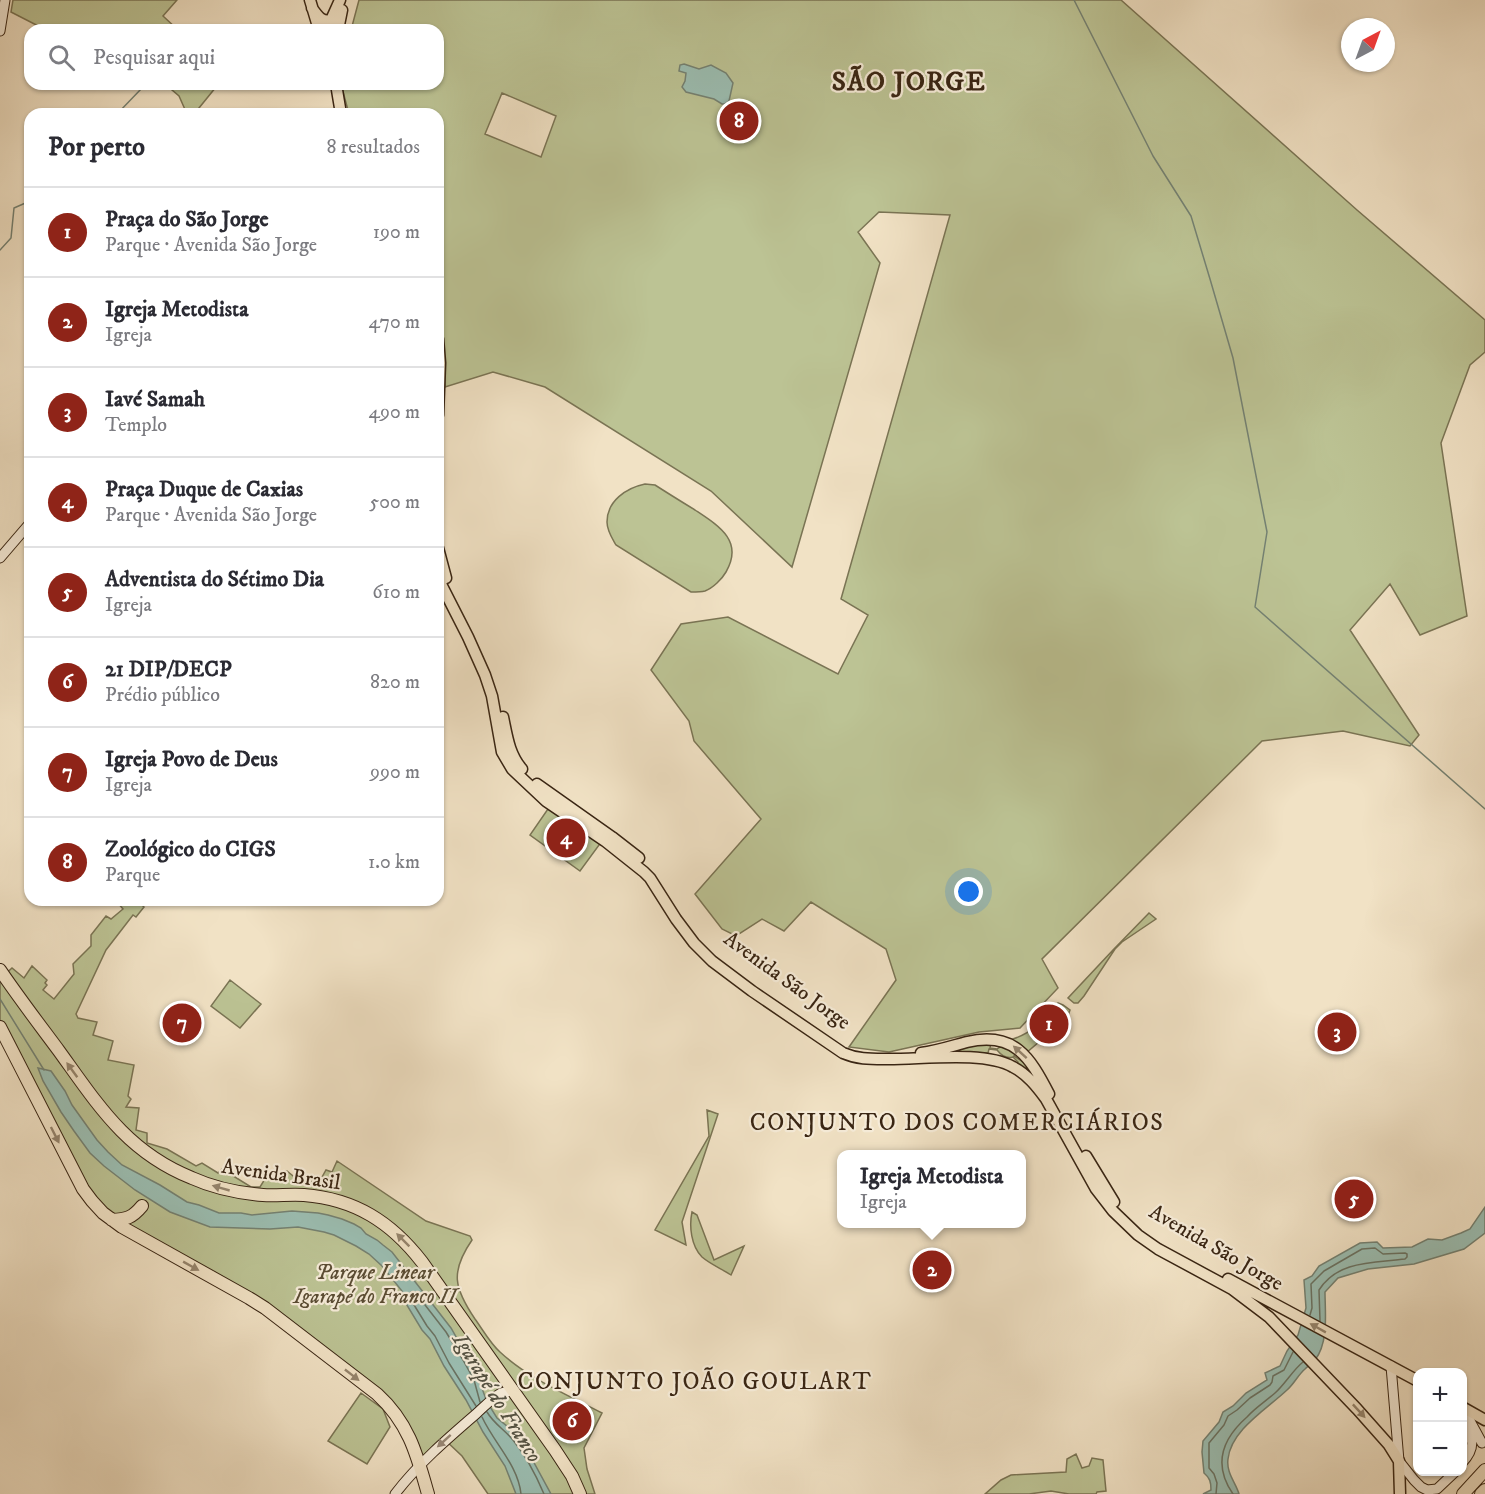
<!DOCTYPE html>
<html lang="pt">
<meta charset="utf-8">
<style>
:root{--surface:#fff;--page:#f2f2f3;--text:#2b2b33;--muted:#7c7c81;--line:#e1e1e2;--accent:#8f2418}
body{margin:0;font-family:"IM FELL DW Pica",serif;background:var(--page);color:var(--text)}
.controls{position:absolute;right:18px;bottom:18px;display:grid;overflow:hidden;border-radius:12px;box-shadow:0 2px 4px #0004}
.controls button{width:54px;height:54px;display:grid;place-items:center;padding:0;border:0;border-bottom:2px solid var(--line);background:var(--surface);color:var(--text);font:30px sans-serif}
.compass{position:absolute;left:1341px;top:18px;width:54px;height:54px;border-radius:50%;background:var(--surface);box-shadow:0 2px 4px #0004;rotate:41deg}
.you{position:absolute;left:969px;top:892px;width:21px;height:21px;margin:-15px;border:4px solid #fff;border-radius:50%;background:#1a73e8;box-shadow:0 0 0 9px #1a73e833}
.badge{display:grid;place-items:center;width:39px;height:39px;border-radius:50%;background:var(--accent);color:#fff;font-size:20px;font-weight:700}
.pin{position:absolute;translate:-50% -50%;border:3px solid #fff;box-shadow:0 2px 6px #0006}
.popup{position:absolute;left:837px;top:1150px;width:189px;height:78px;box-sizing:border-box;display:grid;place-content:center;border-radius:12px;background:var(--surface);filter:drop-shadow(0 2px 4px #0005);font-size:20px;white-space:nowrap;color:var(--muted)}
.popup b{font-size:22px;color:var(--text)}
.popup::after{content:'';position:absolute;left:50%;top:100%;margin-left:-12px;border:12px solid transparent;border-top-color:var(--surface)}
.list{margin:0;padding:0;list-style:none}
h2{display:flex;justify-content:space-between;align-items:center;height:78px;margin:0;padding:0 24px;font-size:26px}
h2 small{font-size:20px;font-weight:400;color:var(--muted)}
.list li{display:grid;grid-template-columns:39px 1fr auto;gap:18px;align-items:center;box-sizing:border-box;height:90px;padding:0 24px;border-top:2px solid var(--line)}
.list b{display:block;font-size:22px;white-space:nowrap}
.list p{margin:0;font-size:20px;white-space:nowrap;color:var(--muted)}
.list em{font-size:20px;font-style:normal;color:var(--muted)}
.icon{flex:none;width:33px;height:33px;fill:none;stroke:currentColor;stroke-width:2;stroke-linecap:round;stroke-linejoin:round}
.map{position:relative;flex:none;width:1485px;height:1494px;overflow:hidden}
.search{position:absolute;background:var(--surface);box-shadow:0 2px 4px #0004;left:24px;top:24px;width:420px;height:66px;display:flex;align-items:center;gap:15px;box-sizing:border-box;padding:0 21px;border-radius:18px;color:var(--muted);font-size:22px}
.panel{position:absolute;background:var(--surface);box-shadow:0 2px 4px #0004;left:24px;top:108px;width:420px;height:798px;border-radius:18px}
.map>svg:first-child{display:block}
.green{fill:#bcc394;stroke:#7a7454;stroke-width:1.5;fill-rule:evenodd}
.water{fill:#9bbeb2;stroke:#748172;stroke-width:1.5}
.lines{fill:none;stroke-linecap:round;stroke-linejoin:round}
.shore{stroke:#6a7262;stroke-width:1.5}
.stream{stroke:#748172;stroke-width:1.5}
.secondary-casing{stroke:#392513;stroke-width:11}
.primary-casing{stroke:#392513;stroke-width:13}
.highway-casing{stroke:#392513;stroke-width:14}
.secondary{stroke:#f6ecd9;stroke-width:9}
.primary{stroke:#f1e2c5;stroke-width:10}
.highway{stroke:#f1e2c5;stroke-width:12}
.oneway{fill:#95846c}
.oneway2{fill:#988876}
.labels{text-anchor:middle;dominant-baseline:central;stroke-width:4.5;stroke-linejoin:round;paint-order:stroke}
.street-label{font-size:21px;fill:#392513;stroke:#f6ecd9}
.park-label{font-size:21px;font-style:italic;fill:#5a4c33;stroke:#f6ecd9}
.water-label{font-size:22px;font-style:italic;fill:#565343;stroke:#f6ecd9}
.quarter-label{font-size:24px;letter-spacing:1.5px;fill:#392513;stroke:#f6ecd9}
.district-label{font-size:27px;font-weight:bold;letter-spacing:1.5px;fill:#392513;stroke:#f6ecd9}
</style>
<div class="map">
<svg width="1485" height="1494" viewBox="0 0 1485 1494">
<rect width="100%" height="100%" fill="#f1e2c5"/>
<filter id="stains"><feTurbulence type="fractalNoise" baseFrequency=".00333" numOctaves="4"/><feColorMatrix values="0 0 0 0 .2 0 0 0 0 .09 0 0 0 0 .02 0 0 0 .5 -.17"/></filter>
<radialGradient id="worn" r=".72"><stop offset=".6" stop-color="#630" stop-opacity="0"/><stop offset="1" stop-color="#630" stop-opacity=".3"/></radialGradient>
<!-- green -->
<path class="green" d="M13,0H177L163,16L178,30H46L11,12Z
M359,0H1121L1357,210L1485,320V352L1470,365L1441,443L1467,616L1420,635L1390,584L1350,630L1419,735L1410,746L1343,731L1262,741L1042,959L1058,988L1020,1028L979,1032L889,1052L849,1047L896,980L886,949L811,902L784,931L762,919L736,936L722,929L695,894L761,819L694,741L689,721L651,670L681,624L728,617L838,674L868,615L841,599L950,215L879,212L858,232L880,263L792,567L711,491L545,387L493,372L445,387L442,336L438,314V114H349L341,84H438V30H351ZM502,93L556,116L541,157L485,134Z
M165,84H213L216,87L199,108L206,114H187L179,96Z
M645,484L655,485C669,494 682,502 695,510C719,526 744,541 726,572C722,579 713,588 705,591C701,592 695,592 691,592L616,545C612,538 607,531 607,522C607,501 626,488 645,484Z
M550,806L602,841L580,871L530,835Z
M121,900H137L144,907L136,917L133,915L106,950L76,1014L78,1018L97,1022L93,1035L113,1041L108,1060L134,1065L128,1096L131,1099L126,1107L139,1108L136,1130L147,1133V1143L167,1149L196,1166L202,1163L218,1173L222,1169L251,1187H260L268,1174L276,1178L273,1173L277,1174L287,1171L303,1184L309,1186L315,1176L322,1177L326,1170L332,1172L337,1161L426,1221L470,1236L472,1240C450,1272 454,1288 475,1319C483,1330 490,1343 500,1352C529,1379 568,1395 602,1413L584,1448L587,1469L595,1494H488L462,1456L444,1439L421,1460L364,1379L138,1231L105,1208L78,1176L0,1024V979L12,968L24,978L32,966L47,980L45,983L47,985L43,990L54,999L74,974L73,964L91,946V935L106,916L111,919L123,909L118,903Z
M1149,913L1156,919L1122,942L1115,949L1084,996L1078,1003H1074L1068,998L1113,950Z
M230,980L261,1004L240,1028L211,1006Z
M1058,1003L1063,1005L1070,1010L1067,1018L1026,1053L1010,1040C1033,1033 1043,1021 1058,1003Z
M991,1042L990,1048L997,1049L1003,1045L1016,1052L1014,1056L1025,1063L1040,1085L1016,1065L1018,1062L1013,1057C1007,1059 1001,1055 997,1050L989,1049L988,1053L942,1052Z
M707,1110L718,1114L682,1222L686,1245L655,1230L709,1136Z
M692,1212L697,1215L714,1260L744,1246L731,1275C722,1269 710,1264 702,1257C691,1246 689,1226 692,1212Z
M361,1393L383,1409L390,1427L367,1464L328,1441Z
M1076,1454L1082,1468L1089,1466L1092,1458L1103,1460L1106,1491L1097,1492L1096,1494H1069L1051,1491L1029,1494H985L1001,1480L1011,1475L1066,1472L1067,1459Z"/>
<!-- water -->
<path class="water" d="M684,64L699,69L711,65L726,73L733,83L729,101L725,104H722L714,99L686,92L682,87L685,81L686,73L679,71L680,65Z
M38,1068L51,1071L65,1091L72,1105L97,1140L108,1152L122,1165L160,1185L187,1202L199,1205L219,1213H241L252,1215L292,1211L318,1213L328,1215L342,1219L354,1224L361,1228L366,1234L377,1240L383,1245L392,1252L406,1270L451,1328L476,1372L487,1402L497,1418L513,1431L526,1448L551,1494H516L505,1466L483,1432L466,1400L444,1366L430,1339L422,1330L405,1302L402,1291L382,1266L369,1254L356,1246L334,1235L324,1232L298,1227L270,1229L210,1227L170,1212L135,1190L104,1166L90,1153L74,1131L61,1112L43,1081Z
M1485,1207V1233L1464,1249L1414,1264L1368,1269L1338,1278L1325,1292C1325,1312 1329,1342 1315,1360C1313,1363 1308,1366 1305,1369C1298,1375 1294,1384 1287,1390C1267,1409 1231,1430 1228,1459C1226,1473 1236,1483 1239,1494H1203L1211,1490C1211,1482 1210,1478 1204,1473L1202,1452L1203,1441L1219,1422L1223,1412L1233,1406L1246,1393L1267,1380L1265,1373L1280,1366L1287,1351L1298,1335L1306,1308L1304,1280L1312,1276L1319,1266L1360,1243L1377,1242L1383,1248L1412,1247L1428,1239L1442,1240L1461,1233L1470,1229Z"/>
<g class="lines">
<!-- shore -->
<path class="shore" d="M1310,1315L1312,1308L1311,1284L1324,1271L1362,1249L1375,1248L1383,1254L1405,1253L1407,1254V1257L1405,1259C1374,1263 1338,1260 1319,1290L1320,1321
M476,1406L449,1363L435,1336L427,1326L411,1300L409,1294L411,1292H415L446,1332L463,1360L474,1380L480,1402
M487,1412C494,1424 504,1429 513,1440C526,1456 536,1475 544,1494
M482,1417C494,1443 518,1465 521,1494
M1216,1494L1217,1483L1214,1474L1209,1468V1443L1224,1425L1228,1416L1237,1410L1250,1398L1270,1385L1272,1382L1273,1376L1284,1370L1293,1352
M1233,1494C1213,1465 1222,1439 1247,1417C1255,1408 1266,1401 1275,1393C1285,1384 1293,1370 1303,1362"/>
<!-- stream -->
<path class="stream" d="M1074,0L1153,156L1191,216L1210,279L1233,358L1267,532L1255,607L1485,809
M117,114L142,88
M0,250L11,238L14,208L30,201
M0,999L44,1070"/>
<defs>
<path id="secondary" d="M0,31L5,0
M0,558L30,523
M1391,1366L1399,1461L1414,1480L1421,1487L1427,1490L1437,1489L1455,1472
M1462,1412L1470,1421L1482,1443
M1462,1422C1474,1438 1476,1448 1462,1463
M395,1494C418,1464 447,1439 476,1414C484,1407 492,1398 501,1393C506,1391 510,1391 515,1392"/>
<path id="primary" d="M310,0L319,30
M312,8C317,15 322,23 331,20L340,0
M338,30L342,10
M336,84L341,114
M438,339L440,363L438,415
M438,548L446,578
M438,571L442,586L468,637L485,675L492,696L502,752L512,769L546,801L605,841L644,872L650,878L676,919L694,943L712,961L752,991L843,1053C857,1059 869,1059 884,1059C919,1060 983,1050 1013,1067C1027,1074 1037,1087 1046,1099L1096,1189L1113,1211L1138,1235L1158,1249L1232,1289L1269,1317L1357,1409L1389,1445L1399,1461L1400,1494
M503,717C507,736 509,754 522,769
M537,784L612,837L639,858
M921,1053C937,1051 952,1046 967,1042C1014,1031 1030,1057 1049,1094
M1086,1156L1114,1202
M1228,1279L1418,1381
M1462,1407L1485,1420"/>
<path id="highway" d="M0,970C19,998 39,1024 59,1051C98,1105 127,1152 192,1178C214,1188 238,1193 263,1195C276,1196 290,1194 304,1195C355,1199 391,1222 422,1262L555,1450L572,1476L580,1494
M0,1027L83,1189L92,1201L103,1213L122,1227L249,1298L265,1308L377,1394C409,1423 417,1455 428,1494
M112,1220C127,1219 132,1218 142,1206
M1463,1494L1485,1470
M1481,1494L1485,1490"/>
</defs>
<!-- secondary casing -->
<use href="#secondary" class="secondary-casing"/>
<!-- primary casing -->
<use href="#primary" class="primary-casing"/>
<!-- highway casing -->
<use href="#highway" class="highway-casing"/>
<!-- secondary -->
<use href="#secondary" class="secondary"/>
<!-- primary -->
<use href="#primary" class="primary"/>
<!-- highway -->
<use href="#highway" class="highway"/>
</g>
<!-- one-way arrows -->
<defs><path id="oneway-solid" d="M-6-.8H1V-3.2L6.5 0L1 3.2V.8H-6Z" transform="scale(1.5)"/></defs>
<g class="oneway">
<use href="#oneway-solid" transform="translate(1020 1052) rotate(-138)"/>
<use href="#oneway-solid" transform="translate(72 1070) rotate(-126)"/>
<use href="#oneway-solid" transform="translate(55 1135) rotate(63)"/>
<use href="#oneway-solid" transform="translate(221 1188) rotate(-164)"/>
<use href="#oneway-solid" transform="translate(403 1240) rotate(-135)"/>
<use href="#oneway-solid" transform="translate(191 1266) rotate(29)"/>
<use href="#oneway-solid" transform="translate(1318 1328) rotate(-151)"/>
<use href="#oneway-solid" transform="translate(352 1375) rotate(38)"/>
<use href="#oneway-solid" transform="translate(1359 1411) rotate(47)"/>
</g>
<use class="oneway2" href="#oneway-solid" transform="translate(444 1441) rotate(138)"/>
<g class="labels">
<!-- street labels -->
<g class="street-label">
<text transform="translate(787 981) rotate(36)">Avenida São Jorge</text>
<text transform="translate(281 1175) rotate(8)">Avenida Brasil</text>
<text transform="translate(1216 1248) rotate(30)">Avenida São Jorge</text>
</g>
<!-- park labels -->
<g class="park-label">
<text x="375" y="1273">Parque Linear<tspan x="375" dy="24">Igarapé do Franco II</tspan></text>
</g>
<!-- water labels -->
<g class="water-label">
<text transform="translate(497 1398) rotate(58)">Igarapé do Franco</text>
</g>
<!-- quarter labels -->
<g class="quarter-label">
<text x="957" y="1123">CONJUNTO DOS COMERCIÁRIOS</text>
<text x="695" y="1382">CONJUNTO JOÃO GOULART</text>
</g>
<!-- district labels -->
<g class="district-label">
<text x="909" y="82">SÃO JORGE</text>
</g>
</g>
<rect width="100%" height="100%" filter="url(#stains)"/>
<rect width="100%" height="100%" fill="url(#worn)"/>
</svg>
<div class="controls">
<button>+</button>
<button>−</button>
</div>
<svg class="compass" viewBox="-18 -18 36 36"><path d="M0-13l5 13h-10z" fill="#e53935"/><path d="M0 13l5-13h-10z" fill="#7c7c81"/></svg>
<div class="you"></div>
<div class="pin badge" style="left:1049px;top:1024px">1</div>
<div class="pin badge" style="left:932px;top:1270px">2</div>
<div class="popup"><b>Igreja Metodista</b>Igreja</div>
<div class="pin badge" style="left:1337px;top:1032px">3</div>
<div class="pin badge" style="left:566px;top:838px">4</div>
<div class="pin badge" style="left:1354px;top:1199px">5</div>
<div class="pin badge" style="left:572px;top:1421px">6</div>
<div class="pin badge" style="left:182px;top:1023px">7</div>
<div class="pin badge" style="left:739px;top:121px">8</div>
<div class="search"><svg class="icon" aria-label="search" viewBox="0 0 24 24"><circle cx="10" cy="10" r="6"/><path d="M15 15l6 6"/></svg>Pesquisar aqui</div>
<section class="panel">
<h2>Por perto<small>8 resultados</small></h2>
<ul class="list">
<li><span class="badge">1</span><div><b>Praça do São Jorge</b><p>Parque · Avenida São Jorge</p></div><em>190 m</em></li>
<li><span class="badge">2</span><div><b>Igreja Metodista</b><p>Igreja</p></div><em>470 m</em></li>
<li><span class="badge">3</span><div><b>Iavé Samah</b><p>Templo</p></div><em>490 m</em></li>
<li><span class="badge">4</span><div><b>Praça Duque de Caxias</b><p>Parque · Avenida São Jorge</p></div><em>500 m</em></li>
<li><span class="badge">5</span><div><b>Adventista do Sétimo Dia</b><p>Igreja</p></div><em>610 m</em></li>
<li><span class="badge">6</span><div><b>21 DIP/DECP</b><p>Prédio público</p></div><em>820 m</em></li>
<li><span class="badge">7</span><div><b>Igreja Povo de Deus</b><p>Igreja</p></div><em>990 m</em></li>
<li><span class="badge">8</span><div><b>Zoológico do CIGS</b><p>Parque</p></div><em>1.0 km</em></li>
</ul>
</section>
</div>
